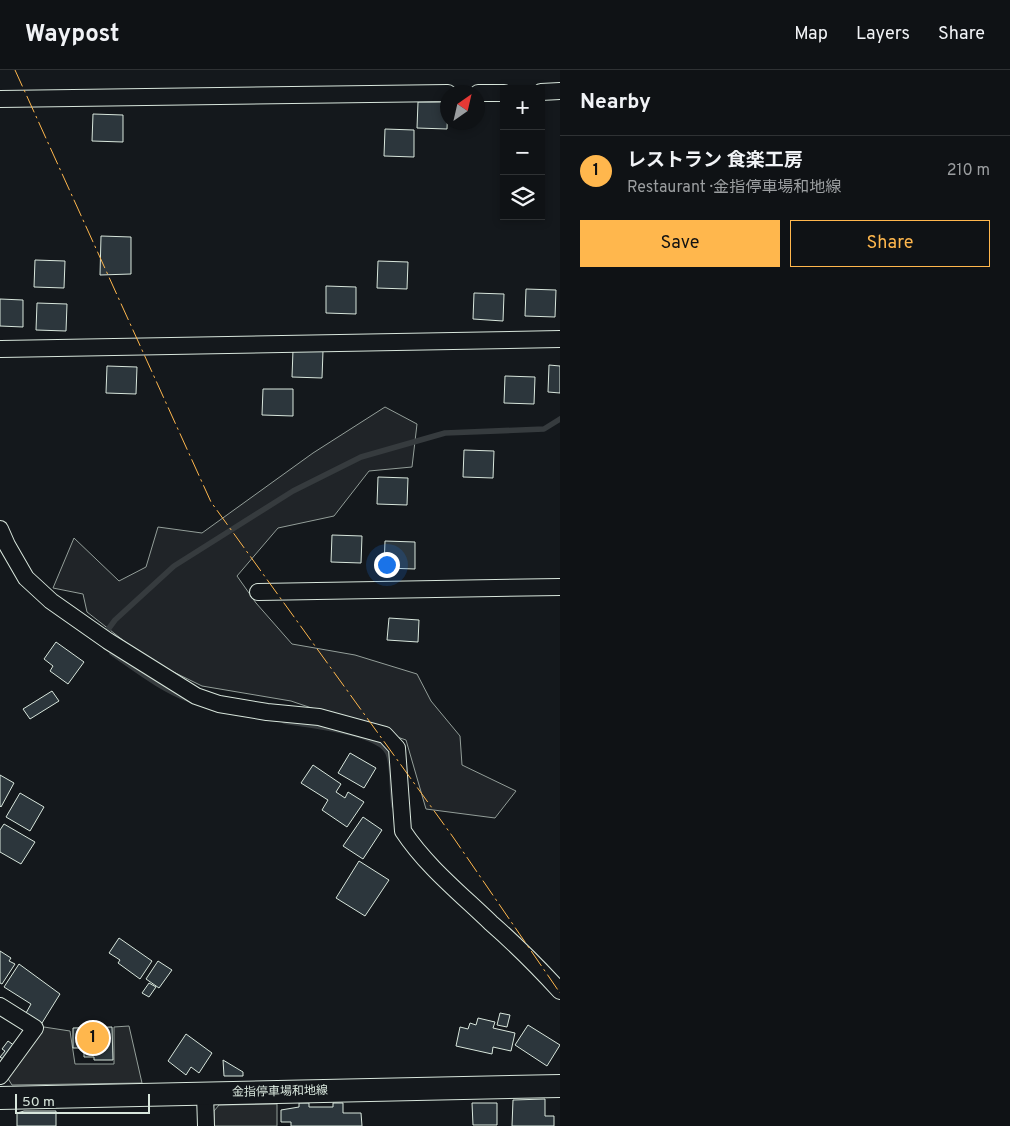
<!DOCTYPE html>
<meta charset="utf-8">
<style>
:root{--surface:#0f1215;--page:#181b1e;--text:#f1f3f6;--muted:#9b9ea0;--line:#2f3234;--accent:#ffb74d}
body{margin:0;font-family:Overpass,"Noto Sans JP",sans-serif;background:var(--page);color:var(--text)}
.controls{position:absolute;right:15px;top:15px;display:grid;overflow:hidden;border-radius:0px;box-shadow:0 2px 8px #0003}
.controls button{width:45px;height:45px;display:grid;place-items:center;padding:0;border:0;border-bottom:1px solid var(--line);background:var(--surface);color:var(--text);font:25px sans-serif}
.compass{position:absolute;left:440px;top:15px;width:45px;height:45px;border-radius:50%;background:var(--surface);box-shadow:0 2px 8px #0003;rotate:34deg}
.scale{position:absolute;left:15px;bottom:12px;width:135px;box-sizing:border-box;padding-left:5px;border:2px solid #d8e6dc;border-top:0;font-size:14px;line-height:18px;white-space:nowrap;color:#d8e6dc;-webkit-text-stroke:4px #14181c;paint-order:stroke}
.you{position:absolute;left:386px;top:494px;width:18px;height:18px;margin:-12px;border:4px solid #fff;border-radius:50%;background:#1a73e8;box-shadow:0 0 0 8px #1a73e833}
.badge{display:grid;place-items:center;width:32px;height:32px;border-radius:50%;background:var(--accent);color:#111;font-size:16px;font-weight:700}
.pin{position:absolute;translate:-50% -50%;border:2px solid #fff;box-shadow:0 1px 5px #0006}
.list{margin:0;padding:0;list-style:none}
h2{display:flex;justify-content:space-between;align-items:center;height:65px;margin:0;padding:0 20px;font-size:21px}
h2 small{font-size:16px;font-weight:400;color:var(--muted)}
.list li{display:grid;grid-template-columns:32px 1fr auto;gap:15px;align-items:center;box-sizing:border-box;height:70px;padding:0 20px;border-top:1px solid var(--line)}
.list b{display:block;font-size:19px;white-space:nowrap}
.list p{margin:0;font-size:16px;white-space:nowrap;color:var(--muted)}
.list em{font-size:16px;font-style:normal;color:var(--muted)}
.actions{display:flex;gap:10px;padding:15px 20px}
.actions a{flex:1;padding:11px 0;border:1px solid var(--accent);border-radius:0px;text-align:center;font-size:18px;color:var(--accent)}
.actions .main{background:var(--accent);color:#111}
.icon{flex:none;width:28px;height:28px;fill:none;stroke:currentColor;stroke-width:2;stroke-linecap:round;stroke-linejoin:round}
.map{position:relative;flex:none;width:560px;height:1056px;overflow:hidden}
header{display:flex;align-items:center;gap:30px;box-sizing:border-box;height:70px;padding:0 25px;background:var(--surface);border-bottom:1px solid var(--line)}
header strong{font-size:24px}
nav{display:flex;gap:28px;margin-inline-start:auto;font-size:18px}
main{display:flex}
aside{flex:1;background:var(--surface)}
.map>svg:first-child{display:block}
.green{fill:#202428;stroke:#939e99}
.parking{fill:#24282b;stroke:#939e99}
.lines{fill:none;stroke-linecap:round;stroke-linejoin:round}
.stream{stroke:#363b3e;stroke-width:5.5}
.building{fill:#2c363c;stroke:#d8e6dc}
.minor-casing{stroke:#d8e6dc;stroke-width:18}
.secondary-casing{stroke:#d8e6dc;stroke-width:24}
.minor{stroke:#14181c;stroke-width:16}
.secondary{stroke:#14181c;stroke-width:22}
.power{stroke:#ffb74d;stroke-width:1;stroke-dasharray:18 4 2.5 4;stroke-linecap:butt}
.labels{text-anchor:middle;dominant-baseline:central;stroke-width:4;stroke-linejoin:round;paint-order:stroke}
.street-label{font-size:12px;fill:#d8e6dc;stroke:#14181c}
</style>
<header>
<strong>Waypost</strong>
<nav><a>Map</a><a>Layers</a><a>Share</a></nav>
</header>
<main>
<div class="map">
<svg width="560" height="1056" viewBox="0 0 560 1056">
<rect width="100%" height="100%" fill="#14181c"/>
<!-- green -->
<path class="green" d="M385,337L417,354L412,397L369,401L334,446L278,458L237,506L256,533L292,574L355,585L417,604L431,631L460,666L462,695L516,721L495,748L426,739L406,670L291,631L202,616L147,589L87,542L83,524L53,518L74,468L119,511L146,497L158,457L202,463L313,383Z"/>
<!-- parking -->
<path class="parking" d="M129,956L142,1013L12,1015L7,1007L44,957L70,961L75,994H114V957Z
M277,1034V1056H214V1041L219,1035Z"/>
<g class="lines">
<!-- stream -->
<path class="stream" d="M104,565L115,550L174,496L293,421L361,387L445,363L544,359L560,349
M112,583C137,600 161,619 190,630
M284,651C306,655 379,662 388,683C394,697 391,720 394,736"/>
</g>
<!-- building -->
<path class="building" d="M418,32H448L447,59L417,58Z
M93,44L123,45V72L92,71Z
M385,59L414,60V87L384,86Z
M101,166L131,167V204L100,205Z
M35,190L65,191L64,218L34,217Z
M378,191L408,192L407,219L377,218Z
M326,216L356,217V244L326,243Z
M526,219L556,220L555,247L525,246Z
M474,223L504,224L503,251L473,249Z
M0,229L23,230V257L0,256Z
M37,233L67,234L66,261L36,260Z
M293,280L323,281L322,308L292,307Z
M549,295L560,296V323L548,322Z
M107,296L137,297L136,324L106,323Z
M505,306L535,307L534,334L504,333Z
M263,319H293V346L262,345Z
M464,380L494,381L493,408L463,407Z
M378,407L408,408L407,435L377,434Z
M332,465L362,466L361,493L331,492Z
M385,471L415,472V499L384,498Z
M389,548L419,550L418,572L387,570Z
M56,572L84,592L68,614L50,601L53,596L44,589Z
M52,621L59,631L30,649L23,639Z
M350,683L376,698L364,718L338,703Z
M313,695L341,714L336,722L345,728L348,722L364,732L347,757L322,740L328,730L301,713Z
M0,705L14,713L1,737L0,736Z
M20,723L44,737L30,761L6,747Z
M363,747L382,760L363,789L343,776Z
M4,754L35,772L21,794L0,782V760Z
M359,791L389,810L365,846L336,828Z
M119,868L152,891L140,909L118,893L120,890L109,883Z
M0,881L11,888L9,891L15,894L2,914L0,913Z
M158,891L172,900L159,918L146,909Z
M19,894L60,924L42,953L26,943L31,934L4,917Z
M149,913L156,917L149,927L142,923Z
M500,943L510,945L507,957L497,955Z
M478,948L495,952L493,958L515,963L511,981L493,977L492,984L456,976L460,957L468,959L470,953L476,955Z
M528,955L560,975L547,996L515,975Z
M112,957L113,990H94V987H84V978H73V958Z
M186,964L212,983L199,1003L191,997L186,1005L168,991Z
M8,971L15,976L5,990L0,987L5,981L2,979Z
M223,990L243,1002V1006H224Z
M545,1029V1046H554V1056H512L513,1030Z
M299,1033H309V1037H333V1033H343V1043H361L362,1056H291V1052H281V1040L299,1037Z
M472,1033H497V1055H473Z
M24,1041H56V1056H17V1043Z"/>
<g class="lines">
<defs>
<path id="minor" d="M541,22L560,21
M478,23H504
M0,29L448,23
M1,279L560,269
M0,459L7,475L26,508L51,531L108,571L196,626L219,634L267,642L319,647L385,665L397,678L403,761C426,796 461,824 491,853C515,874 538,897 560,921
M258,522L560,517
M0,936L35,958L0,1006
M205,1024L206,1056"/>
<path id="secondary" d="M0,1028L560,1016"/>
</defs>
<!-- minor casing -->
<use href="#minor" class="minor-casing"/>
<!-- secondary casing -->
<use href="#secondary" class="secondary-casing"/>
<!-- minor -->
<use href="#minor" class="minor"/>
<!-- secondary -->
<use href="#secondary" class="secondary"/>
<!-- power -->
<path class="power" d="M15,0L211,432L453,767L560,923"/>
</g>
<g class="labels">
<!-- street labels -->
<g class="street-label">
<text transform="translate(280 1022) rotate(-1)">金指停車場和地線</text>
</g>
</g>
</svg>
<div class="controls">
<button>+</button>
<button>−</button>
<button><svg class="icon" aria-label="layers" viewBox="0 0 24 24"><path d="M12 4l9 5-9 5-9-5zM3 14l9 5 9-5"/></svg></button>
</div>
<svg class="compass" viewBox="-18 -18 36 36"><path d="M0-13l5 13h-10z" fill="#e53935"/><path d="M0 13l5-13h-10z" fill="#9b9ea0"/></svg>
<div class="scale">50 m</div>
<div class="you"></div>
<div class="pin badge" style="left:93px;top:968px">1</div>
</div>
<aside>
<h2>Nearby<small></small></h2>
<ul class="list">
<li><span class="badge">1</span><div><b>レストラン 食楽工房</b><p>Restaurant · 金指停車場和地線</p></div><em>210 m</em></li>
</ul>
<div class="actions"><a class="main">Save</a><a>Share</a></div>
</aside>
</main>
